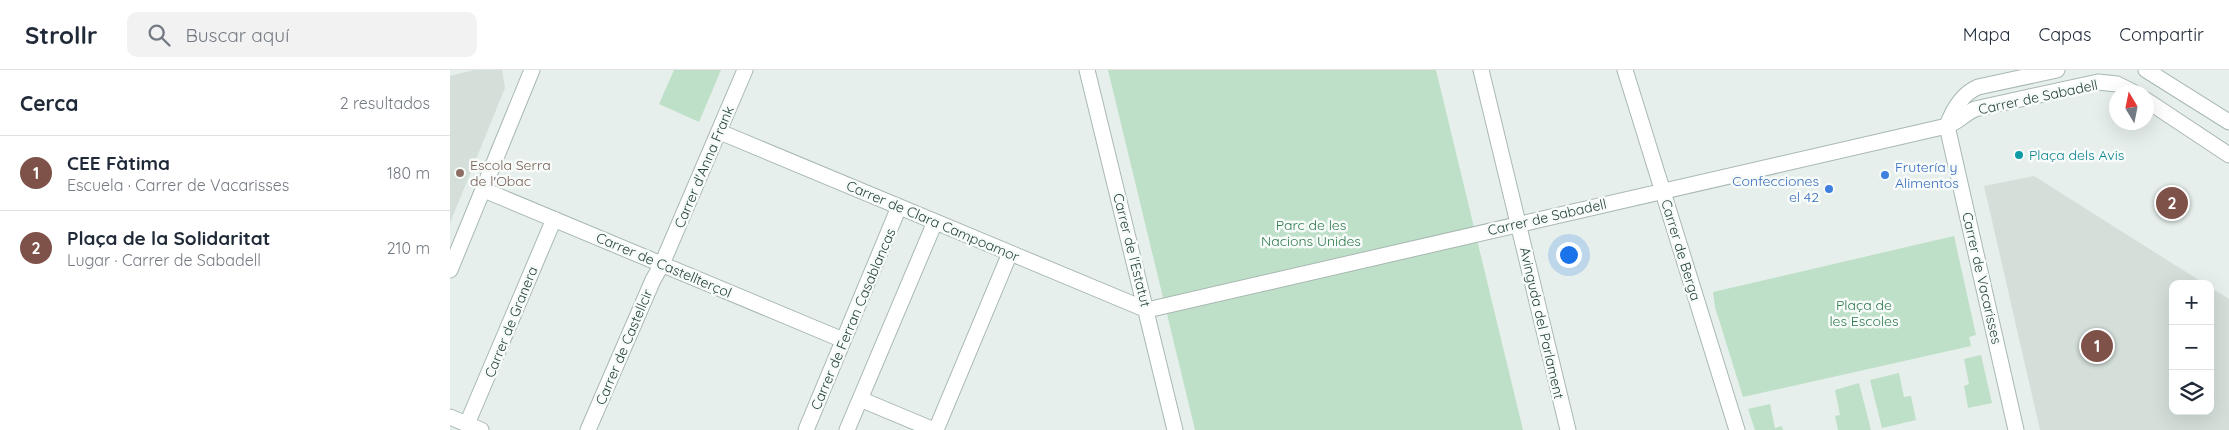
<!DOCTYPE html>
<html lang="es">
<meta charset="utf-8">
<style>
:root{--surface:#fff;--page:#f2f2f3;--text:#1f2937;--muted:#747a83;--line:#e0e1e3;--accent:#7f5249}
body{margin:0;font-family:Quicksand,sans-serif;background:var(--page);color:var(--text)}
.controls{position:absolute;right:15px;bottom:15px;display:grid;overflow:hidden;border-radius:10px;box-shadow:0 5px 20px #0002}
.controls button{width:45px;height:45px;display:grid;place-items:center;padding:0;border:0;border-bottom:1px solid var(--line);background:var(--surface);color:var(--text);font:25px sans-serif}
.compass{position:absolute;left:1659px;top:15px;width:45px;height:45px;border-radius:50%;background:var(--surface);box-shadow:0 5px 20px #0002;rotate:350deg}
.you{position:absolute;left:1118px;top:184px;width:18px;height:18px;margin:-12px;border:4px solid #fff;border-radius:50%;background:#1a73e8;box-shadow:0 0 0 8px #1a73e833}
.badge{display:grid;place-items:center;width:32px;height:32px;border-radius:50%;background:var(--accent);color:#fff;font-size:16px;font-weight:700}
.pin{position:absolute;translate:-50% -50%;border:2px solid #fff;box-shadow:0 1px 5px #0006}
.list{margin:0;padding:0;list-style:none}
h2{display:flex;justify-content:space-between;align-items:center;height:65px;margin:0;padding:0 20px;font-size:21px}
h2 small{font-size:16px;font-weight:400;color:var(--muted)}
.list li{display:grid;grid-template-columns:32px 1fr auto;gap:15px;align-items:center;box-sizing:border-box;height:75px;padding:0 20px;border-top:1px solid var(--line)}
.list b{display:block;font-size:19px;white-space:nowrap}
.list p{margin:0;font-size:16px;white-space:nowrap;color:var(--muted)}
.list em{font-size:16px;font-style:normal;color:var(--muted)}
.icon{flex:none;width:28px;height:28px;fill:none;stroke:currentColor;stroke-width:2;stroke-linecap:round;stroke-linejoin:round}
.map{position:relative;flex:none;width:1779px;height:360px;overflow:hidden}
header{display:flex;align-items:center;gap:30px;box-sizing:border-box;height:70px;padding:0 25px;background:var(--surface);border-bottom:1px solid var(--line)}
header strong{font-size:24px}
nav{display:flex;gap:28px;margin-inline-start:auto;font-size:18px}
.search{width:350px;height:45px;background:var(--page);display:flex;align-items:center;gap:12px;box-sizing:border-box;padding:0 18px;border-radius:10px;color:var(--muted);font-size:19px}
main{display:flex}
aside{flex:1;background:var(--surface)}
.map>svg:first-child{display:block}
.built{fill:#d4dfda}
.green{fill:#bfe0c8}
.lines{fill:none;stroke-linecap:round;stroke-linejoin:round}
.minor-casing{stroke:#a8b8b2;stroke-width:17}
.minor{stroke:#fff;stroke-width:15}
.culture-dot{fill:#0f9aa8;stroke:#f7fbf9;stroke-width:2}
.education-dot{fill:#8d6e63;stroke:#f7fbf9;stroke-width:2}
.shop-dot{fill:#3f7fe0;stroke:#f7fbf9;stroke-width:2}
.labels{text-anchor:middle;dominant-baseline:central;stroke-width:5;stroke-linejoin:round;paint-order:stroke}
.street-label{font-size:14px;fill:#24423a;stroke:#f7fbf9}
.culture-label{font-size:14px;fill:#0d838f;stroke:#f7fbf9;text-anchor:start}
.education-label{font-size:14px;fill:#785e54;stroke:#f7fbf9;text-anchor:start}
.shop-label{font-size:14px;fill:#366cbe;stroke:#f7fbf9;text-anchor:start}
.park-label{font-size:14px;fill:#2d7a4b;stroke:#f7fbf9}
</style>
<header>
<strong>Strollr</strong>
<div class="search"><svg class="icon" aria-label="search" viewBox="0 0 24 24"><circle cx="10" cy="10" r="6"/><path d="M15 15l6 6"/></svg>Buscar aquí</div>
<nav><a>Mapa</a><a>Capas</a><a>Compartir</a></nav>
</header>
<main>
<aside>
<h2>Cerca<small>2 resultados</small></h2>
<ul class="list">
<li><span class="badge">1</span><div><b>CEE Fàtima</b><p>Escuela · Carrer de Vacarisses</p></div><em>180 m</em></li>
<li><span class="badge">2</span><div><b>Plaça de la Solidaritat</b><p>Lugar · Carrer de Sabadell</p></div><em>210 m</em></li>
</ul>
</aside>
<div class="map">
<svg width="1779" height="360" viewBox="0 0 1779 360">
<rect width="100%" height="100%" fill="#e6efeb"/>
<!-- built -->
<path class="built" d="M24,0H52L55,18L0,153V6Z
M1584,106L1755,214H1723V341H1760V217L1779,229V360H1590L1534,116Z"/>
<!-- green -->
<path class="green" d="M224,0H271L249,52L209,34Z
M658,0H986L1073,360H745Z
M1504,166L1526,265L1519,267L1521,276L1293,327L1265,237L1263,222Z
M1531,285L1542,333L1518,338L1514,316L1519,314L1514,289Z
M1449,303L1454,327L1461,326L1466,350L1432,358L1420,310Z
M1409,313L1421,360H1388L1385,346L1390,345L1385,320Z
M1320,334L1325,358L1332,356L1333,360H1305L1298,339Z"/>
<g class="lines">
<defs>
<path id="minor" d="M637,0L725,360
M1031,0L1118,360
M1175,0L1287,360
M1696,0L1779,52
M1696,30L1779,85
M270,62L697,240
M34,120L393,270
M0,200L82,0
M697,240L1497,56C1503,39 1512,24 1528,17L1607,0
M410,329L484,360
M0,347L31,360
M17,354L104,149
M138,360L203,210L212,194L295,0
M356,360L449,137
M397,360L485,152
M486,360L560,183
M1566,360L1497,56C1508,52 1514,44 1525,39L1648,12L1667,14L1683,22"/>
</defs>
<!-- minor casing -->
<use href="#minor" class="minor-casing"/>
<!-- minor -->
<use href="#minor" class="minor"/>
</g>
<!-- markers -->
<circle class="culture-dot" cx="1569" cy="85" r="5"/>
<circle class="education-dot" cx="10" cy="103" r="5"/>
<g class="shop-dot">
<circle cx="1435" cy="105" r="5"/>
<circle cx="1379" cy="119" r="5"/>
</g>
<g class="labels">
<!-- street labels -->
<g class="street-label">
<text transform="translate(1588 27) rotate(-12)">Carrer de Sabadell</text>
<text transform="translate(254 97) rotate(-67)">Carrer d'Anna Frank</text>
<text transform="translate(1097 147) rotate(-13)">Carrer de Sabadell</text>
<text transform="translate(483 151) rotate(23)">Carrer de Clara Campoamor</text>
<text transform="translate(682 180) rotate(76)">Carrer de l'Estatut</text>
<text transform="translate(1231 180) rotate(73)">Carrer de Berga</text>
<text transform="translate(214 195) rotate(23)">Carrer de Castellterçol</text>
<text transform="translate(1532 208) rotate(77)">Carrer de Vacarisses</text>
<text transform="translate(403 249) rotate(-67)">Carrer de Ferran Casablancas</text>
<text transform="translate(61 252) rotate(-68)">Carrer de Granera</text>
<text transform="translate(1092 253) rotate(77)">Avinguda del Parlament</text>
<text transform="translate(174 277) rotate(-67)">Carrer de Castellcir</text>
</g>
<!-- culture labels -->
<g class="culture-label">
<text x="1579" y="85">Plaça dels Avis</text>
</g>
<!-- education labels -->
<g class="education-label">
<text x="20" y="95">Escola Serra<tspan x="20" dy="16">de l'Obac</tspan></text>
</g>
<!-- shop labels -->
<g class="shop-label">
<text x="1445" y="97">Frutería y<tspan x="1445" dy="16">Alimentos</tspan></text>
<text x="1369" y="111" text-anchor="end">Confecciones<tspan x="1369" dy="16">el 42</tspan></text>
</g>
<!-- park labels -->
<g class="park-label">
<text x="861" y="155">Parc de les<tspan x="861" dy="16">Nacions Unides</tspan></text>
<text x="1414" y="235">Plaça de<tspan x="1414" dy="16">les Escoles</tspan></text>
</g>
</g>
</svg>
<div class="controls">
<button>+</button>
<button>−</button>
<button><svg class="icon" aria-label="layers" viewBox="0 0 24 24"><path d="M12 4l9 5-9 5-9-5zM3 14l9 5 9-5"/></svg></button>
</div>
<svg class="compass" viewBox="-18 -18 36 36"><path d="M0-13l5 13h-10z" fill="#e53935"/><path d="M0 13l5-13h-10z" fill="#747a83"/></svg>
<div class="you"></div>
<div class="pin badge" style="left:1647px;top:276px">1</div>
<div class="pin badge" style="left:1722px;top:133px">2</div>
</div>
</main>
